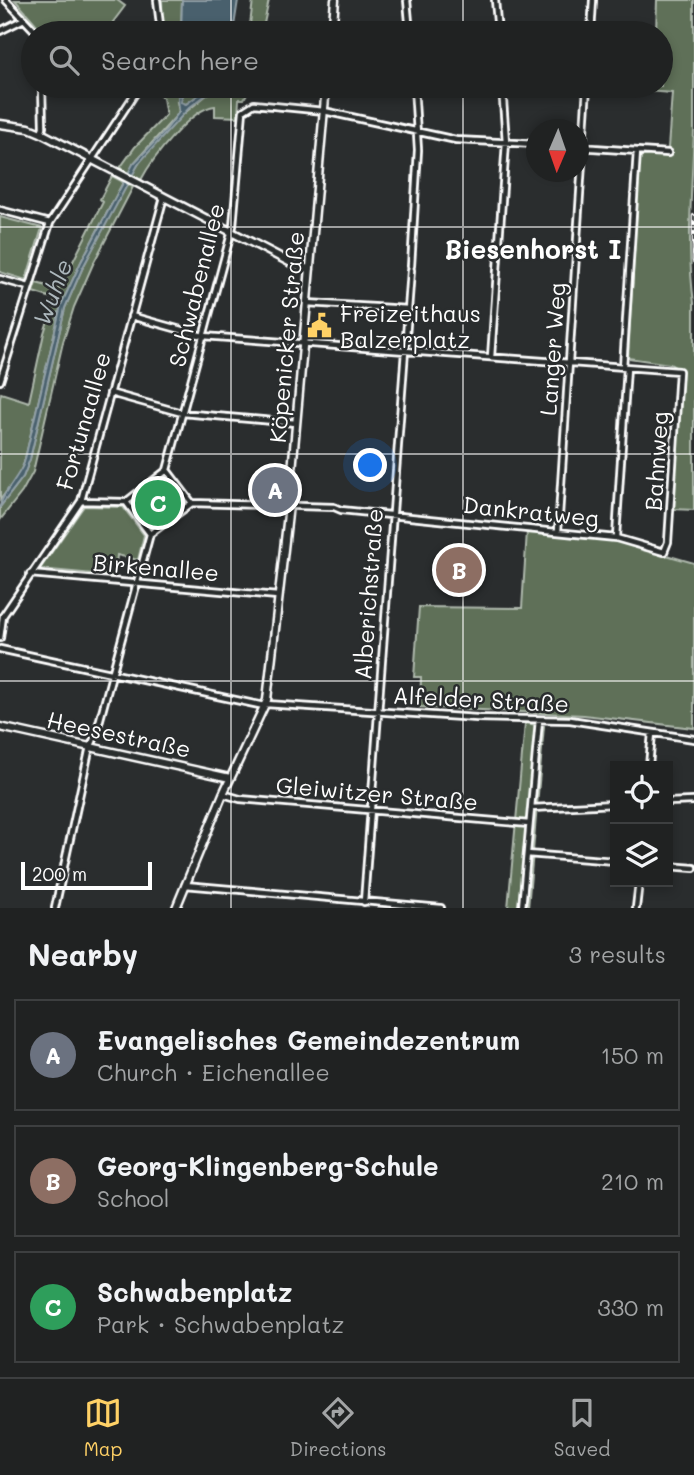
<!DOCTYPE html>
<meta charset="utf-8">
<style>
:root{--surface:#202222;--page:#282a2a;--text:#f1f3f6;--muted:#a2a4a5;--line:#3d3f40;--accent:#ffd166}
body{margin:0;font-family:Mali,sans-serif;background:var(--page);color:var(--text)}
.controls{position:absolute;right:21px;bottom:21px;display:grid;overflow:hidden;border-radius:0px;box-shadow:0 4px 10px #0003}
.controls button{width:63px;height:63px;display:grid;place-items:center;padding:0;border:0;border-bottom:2px solid var(--line);background:var(--surface);color:var(--text);font:35px sans-serif}
.compass{position:absolute;left:526px;top:119px;width:63px;height:63px;border-radius:50%;background:var(--surface);box-shadow:0 4px 10px #0003;rotate:182deg}
.scale{position:absolute;left:21px;bottom:18px;width:131px;box-sizing:border-box;padding-left:7px;border:4px solid #fff;border-top:0;font-size:19px;line-height:24px;white-space:nowrap;color:#fff;-webkit-text-stroke:5px #2a2d2e;paint-order:stroke}
.you{position:absolute;left:371px;top:466px;width:24px;height:24px;margin:-18px;border:5px solid #fff;border-radius:50%;background:#1a73e8;box-shadow:0 0 0 10px #1a73e833}
.badge{display:grid;place-items:center;width:46px;height:46px;border-radius:50%;background:var(--accent);color:#fff;font-size:23px;font-weight:700}
.pin{position:absolute;translate:-50% -50%;border:4px solid #fff;box-shadow:0 2px 7px #0006}
.list{margin:0;padding:0;list-style:none}
h2{display:flex;justify-content:space-between;align-items:center;height:91px;margin:0;padding:0 28px;font-size:30px}
h2 small{font-size:23px;font-weight:400;color:var(--muted)}
.list li{display:grid;grid-template-columns:46px 1fr auto;gap:21px;align-items:center;box-sizing:border-box;height:112px;margin:0 14px 14px;padding:0 14px;border:2px solid var(--line);border-radius:0px}
.list b{display:block;font-size:26px;white-space:nowrap}
.list p{margin:0;font-size:23px;white-space:nowrap;color:var(--muted)}
.list em{font-size:23px;font-style:normal;color:var(--muted)}
.icon{flex:none;width:38px;height:38px;fill:none;stroke:currentColor;stroke-width:2;stroke-linecap:round;stroke-linejoin:round}
.map{position:relative;flex:none;width:694px;height:908px;overflow:hidden}
.search{position:absolute;background:var(--surface);box-shadow:0 4px 10px #0003;left:21px;right:21px;top:21px;height:77px;display:flex;align-items:center;gap:18px;box-sizing:border-box;padding:0 24px;border-radius:38px;color:var(--muted);font-size:26px}
.sheet{height:469px;background:var(--surface)}
nav{display:flex;justify-content:space-around;align-items:center;box-sizing:border-box;height:98px;border-top:2px solid var(--line);background:var(--surface);font-size:19px;color:var(--muted)}
nav a{display:grid;justify-items:center;gap:4px}
nav .on{color:var(--accent)}
.map>svg:first-child{display:block}
.green{fill:#5e7059;stroke:#aeb8ac;stroke-width:2}
.water{fill:#49616d;stroke:#92a0a7;stroke-width:2}
.lines{fill:none;stroke-linecap:round;stroke-linejoin:round}
.street-casing{stroke:#fff;stroke-width:10}
.secondary-casing{stroke:#fff;stroke-width:11}
.street{stroke:#2a2d2e;stroke-width:4.5}
.secondary{stroke:#2a2d2e;stroke-width:6}
.rail-casing{stroke:#fff;stroke-width:4.5}
.rail{stroke:#2a2d2e;stroke-width:2;stroke-dasharray:5;stroke-linecap:butt}
.grid{fill:none;stroke:#fff;stroke-width:2;stroke-opacity:0.55}
.labels{text-anchor:middle;dominant-baseline:central;stroke-width:5;stroke-linejoin:round;paint-order:stroke}
.street-label{font-size:23px;fill:#fff;stroke:#2a2d2e}
.poi-label{font-size:23px;fill:#fff;stroke:#2a2d2e;text-anchor:start}
.water-label{font-size:24px;font-style:italic;fill:#adb8bd;stroke:#2a2d2e}
.quarter-label{font-size:26px;font-weight:bold;fill:#fff;stroke:#2a2d2e}
</style>
<div class="map">
<svg width="694" height="908" viewBox="0 0 694 908">
<rect width="100%" height="100%" fill="#2a2d2e"/>
<filter id="ink" filterUnits="userSpaceOnUse"><feTurbulence type="fractalNoise" baseFrequency=".0143" numOctaves="2"/><feDisplacementMap in="SourceGraphic" scale="14" xChannelSelector="R" yChannelSelector="G"/><feConvolveMatrix kernelMatrix="1 2 1 2 8 2 1 2 1" color-interpolation-filters="sRGB"/></filter>
<g filter="url(#ink)">
<!-- green -->
<path class="green" d="M15,0H117L125,6L110,26L119,33H44Z
M162,0H182L181,33H163Z
M253,0H269L262,33H249Z
M657,0H694C694,43 694,87 694,130C692,187 686,246 694,303V510L673,509L682,371L670,364L628,358L640,153L665,150L668,148L672,93L646,91V86H661V33H656Z
M145,86H178V93L187,86H211L186,104L177,102L179,112L176,116L133,164L132,174L144,156L181,116L218,86H251L244,99H239L238,117L215,116V106C191,108 152,159 141,180L120,168L135,147L166,115L163,98Z
M112,176L133,187L93,264L74,307L63,342L33,472L22,492L0,520V507L23,477L30,459L65,308L82,269L127,184L123,182L81,262L61,305L24,463L19,475L0,500V397L1,393L29,402L44,333L55,299L33,292L36,283L59,289L103,202L100,199Z
M0,217L42,228L26,280L0,272Z
M164,475L169,477L187,501L186,505L152,530H148L130,505L129,501Z
M84,506L123,507L144,535L138,560L117,555L115,576L40,569Z
M527,531L614,540L694,563V728L584,715L420,707L421,677H414L419,607L522,608Z
M525,723L544,726L528,908H508Z"/>
<!-- water -->
<path class="water" d="M182,0H238L233,33H181Z
M211,86H218L190,107L139,163L82,269L65,308L30,459L23,477L0,507C0,496 18,478 24,463L61,305L81,262L133,164L165,131L179,112L178,95L182,96L181,102L186,104Z"/>
<g class="lines">
<defs>
<path id="street" d="M6,0L37,33
M157,0L161,33
M407,0L410,33
M495,0L498,33
M0,31L24,19
M591,33L593,0
M41,133L43,127L42,86
M578,147L668,153
M0,210L50,223
M411,266L418,150L414,86
M0,279L29,287
M307,303L408,309
M131,316L203,336L679,371L668,542L664,552L616,538L341,510L334,507L192,503
M491,357L506,142L502,86
M623,367L637,151
M0,381L50,223L140,86
M110,393L182,413L296,423
M167,470L233,226L243,111L254,104L324,111L456,140L536,144
M167,470L192,503L150,534L126,502Z
M81,501L126,502
M558,531L587,86
M616,537L627,367
M30,574L278,596
M0,638L3,616L81,501L164,197
M0,649L264,706
M266,704L477,718L570,720L694,739
M649,766L652,733
M223,794L240,799L529,824
M668,802L694,801
M531,808L615,804
M527,854L615,861
M668,866L694,868
M185,885L441,908
M364,902L411,270
M55,908L89,751L96,734L150,534
M522,908L539,720
M636,908L639,882"/>
<path id="secondary" d="M332,33L335,0
M0,124L29,128L41,133L299,267L310,269
M0,727L230,778
M176,908L223,794L267,700L289,505L326,86"/>
</defs>
<!-- street casing -->
<use href="#street" class="street-casing"/>
<!-- secondary casing -->
<use href="#secondary" class="secondary-casing"/>
<!-- street -->
<use href="#street" class="street"/>
<!-- secondary -->
<use href="#secondary" class="secondary"/>
<defs>
<path id="rail" d="M694,216V261"/>
</defs>
<!-- rail casing -->
<use href="#rail" class="rail-casing"/>
<!-- rail -->
<use href="#rail" class="rail"/>
</g>
</g>
<!-- grid -->
<path class="grid" d="M231,0V33M463,0V33M231,86V908M463,86V908M0,227H694M0,454H694M0,681H694"/>
<!-- icons -->
<defs>
<symbol id="civic-bare" viewBox="-9 -9 18 18"><path d="M-.6-6.5H3V-4.5H.6V-3L4-1V1h2V6H-6V1h2V-1L-.6-3ZM-1.2 2.5V6h2.4V2.5Z" fill="#ffd166" stroke="#2a2d2e" stroke-width="2.5" paint-order="stroke"/></symbol>
</defs>
<g fill-rule="evenodd">
<use href="#civic-bare" x="302" y="308" width="35" height="35"/>
</g>
<g class="labels">
<!-- street labels -->
<g class="street-label">
<text transform="translate(196 285) rotate(-76)">Schwabenallee</text>
<text transform="translate(286 337) rotate(-85)">Köpenicker Straße</text>
<text transform="translate(552 349) rotate(-86)">Langer Weg</text>
<text transform="translate(83 421) rotate(-74)">Fortunaallee</text>
<text transform="translate(656 461) rotate(-86)">Bahnweg</text>
<text transform="translate(531 511) rotate(6)">Dankratweg</text>
<text transform="translate(156 567) rotate(5)">Birkenallee</text>
<text transform="translate(368 594) rotate(-86)">Alberichstraße</text>
<text transform="translate(481 699) rotate(3)">Alfelder Straße</text>
<text transform="translate(119 734) rotate(12)">Heesestraße</text>
<text transform="translate(377 793) rotate(5)">Gleiwitzer Straße</text>
</g>
<!-- poi labels -->
<g class="poi-label">
<text x="340" y="313">Freizeithaus<tspan x="340" dy="26">Balzerplatz</tspan></text>
</g>
<!-- water labels -->
<g class="water-label">
<text transform="translate(52 292) rotate(-69)">Wuhle</text>
</g>
<!-- quarter labels -->
<g class="quarter-label">
<text x="533" y="249">Biesenhorst I</text>
</g>
</g>
</svg>
<div class="controls">
<button><svg class="icon" aria-label="locate" viewBox="0 0 24 24"><circle cx="12" cy="12" r="6"/><path d="M12 2v4M12 18v4M2 12h4M18 12h4"/></svg></button>
<button><svg class="icon" aria-label="layers" viewBox="0 0 24 24"><path d="M12 4l9 5-9 5-9-5zM3 14l9 5 9-5"/></svg></button>
</div>
<svg class="compass" viewBox="-18 -18 36 36"><path d="M0-13l5 13h-10z" fill="#e53935"/><path d="M0 13l5-13h-10z" fill="#a2a4a5"/></svg>
<div class="scale">200 m</div>
<div class="you"></div>
<div class="pin badge" style="left:275px;top:490px;background:#6b7280">A</div>
<div class="pin badge" style="left:459px;top:570px;background:#8d6e63">B</div>
<div class="pin badge" style="left:158px;top:503px;background:#2e9e5b">C</div>
<div class="search"><svg class="icon" aria-label="search" viewBox="0 0 24 24"><circle cx="10" cy="10" r="6"/><path d="M15 15l6 6"/></svg>Search here</div>
</div>
<section class="sheet">
<h2>Nearby<small>3 results</small></h2>
<ul class="list">
<li><span class="badge" style="background:#6b7280">A</span><div><b>Evangelisches Gemeindezentrum</b><p>Church · Eichenallee</p></div><em>150 m</em></li>
<li><span class="badge" style="background:#8d6e63">B</span><div><b>Georg-Klingenberg-Schule</b><p>School</p></div><em>210 m</em></li>
<li><span class="badge" style="background:#2e9e5b">C</span><div><b>Schwabenplatz</b><p>Park · Schwabenplatz</p></div><em>330 m</em></li>
</ul>
</section>
<nav>
<a class="on"><svg class="icon" aria-label="map" viewBox="0 0 24 24"><path d="M3 6l6-2 6 2 6-2v14l-6 2-6-2-6 2zM9 4v14M15 6v14"/></svg>Map</a>
<a><svg class="icon" aria-label="directions" viewBox="0 0 24 24"><path d="M12 3l9 9-9 9-9-9zM9 14v-3h6M13 9l2 2-2 2"/></svg>Directions</a>
<a><svg class="icon" aria-label="saved" viewBox="0 0 24 24"><path d="M7 4h10v16l-5-4-5 4z"/></svg>Saved</a>
</nav>
